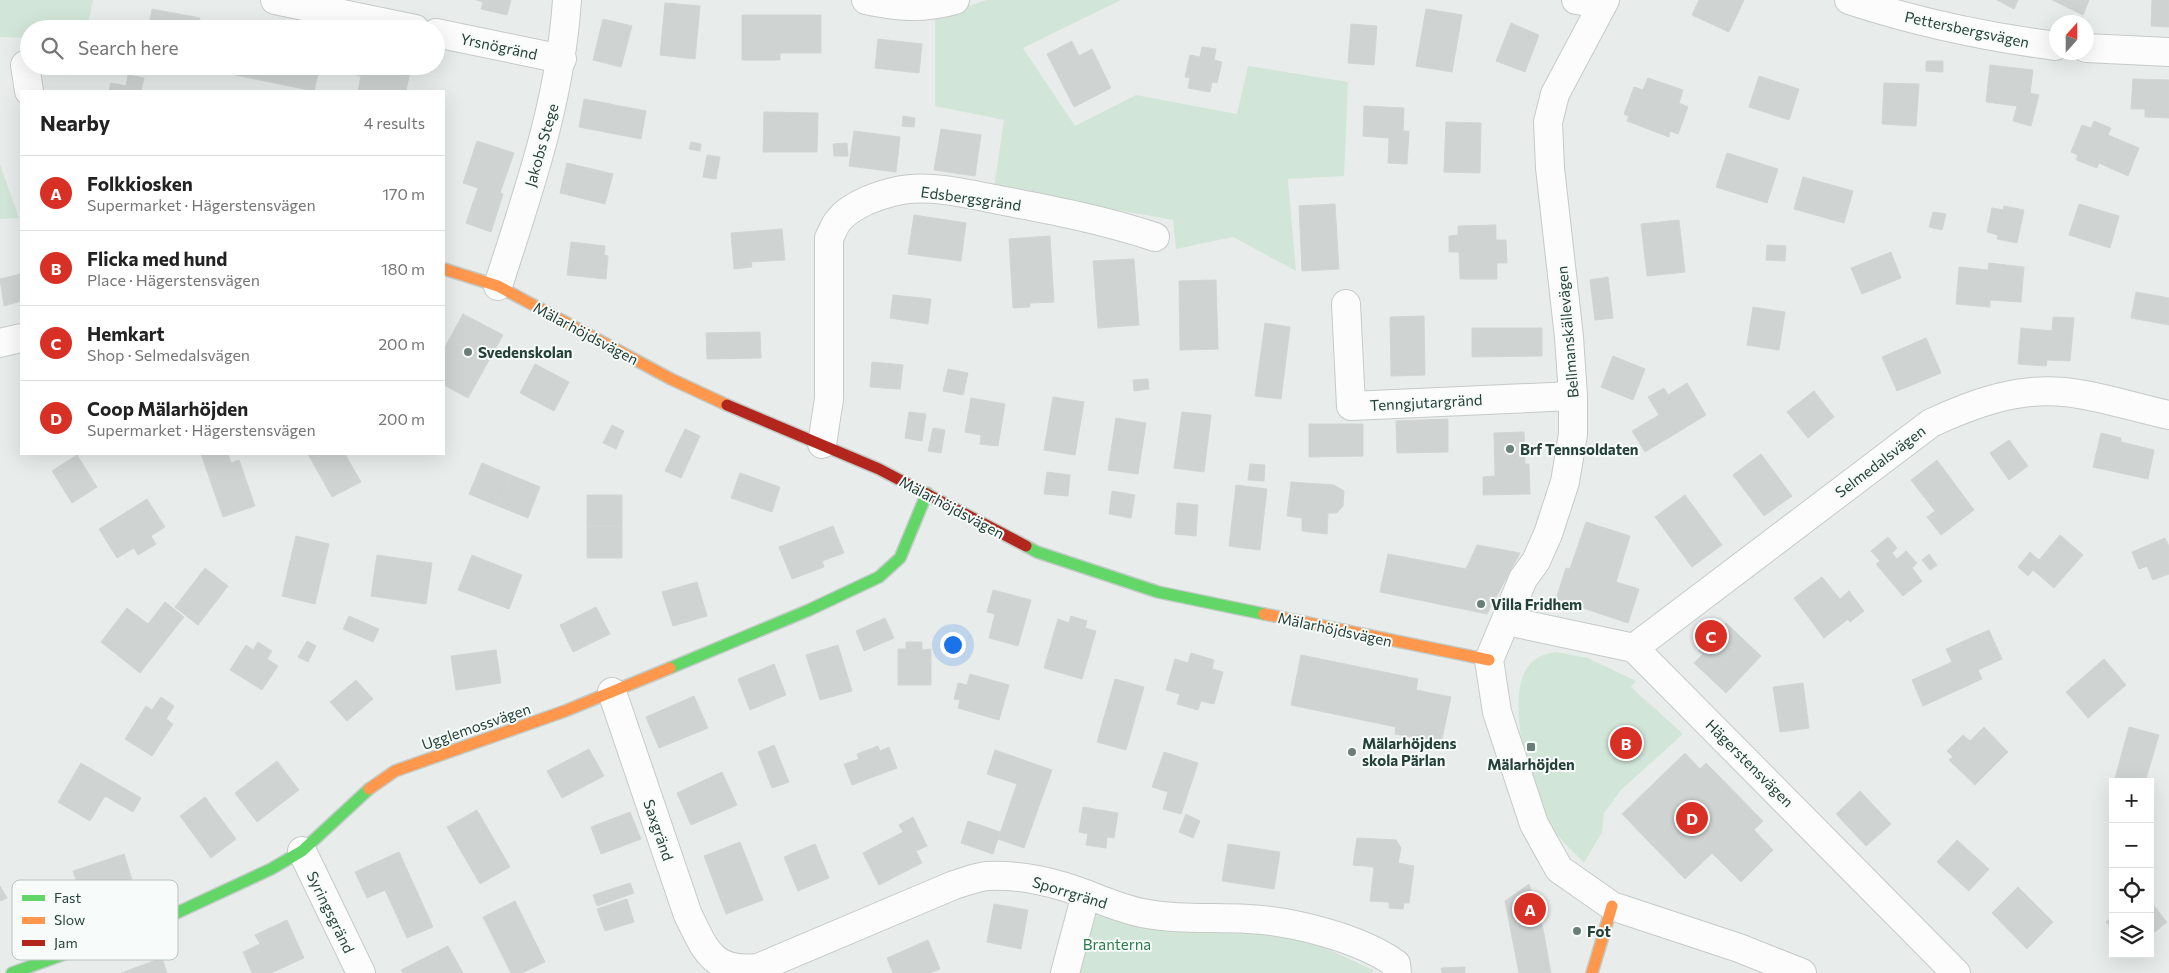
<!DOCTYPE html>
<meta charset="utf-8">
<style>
:root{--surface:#fff;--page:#f6f6f6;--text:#222;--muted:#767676;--line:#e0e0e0;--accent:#d93025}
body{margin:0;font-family:Commissioner,sans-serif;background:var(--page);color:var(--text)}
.controls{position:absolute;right:15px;bottom:15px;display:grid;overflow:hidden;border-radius:0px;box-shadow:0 5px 20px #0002}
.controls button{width:45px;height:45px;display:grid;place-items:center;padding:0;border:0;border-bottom:1px solid var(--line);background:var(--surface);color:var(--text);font:25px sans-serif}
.compass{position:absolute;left:2049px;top:15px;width:45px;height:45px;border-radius:50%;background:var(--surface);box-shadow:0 5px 20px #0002;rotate:21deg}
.you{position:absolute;left:952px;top:644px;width:18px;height:18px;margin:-12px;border:4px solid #fff;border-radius:50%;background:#1a73e8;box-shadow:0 0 0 8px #1a73e833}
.badge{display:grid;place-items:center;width:32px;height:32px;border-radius:50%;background:var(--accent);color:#fff;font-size:16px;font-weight:700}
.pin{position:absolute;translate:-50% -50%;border:2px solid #fff;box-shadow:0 1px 5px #0006}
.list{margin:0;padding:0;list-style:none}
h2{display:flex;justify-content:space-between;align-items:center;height:65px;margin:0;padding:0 20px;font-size:21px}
h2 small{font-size:16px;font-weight:400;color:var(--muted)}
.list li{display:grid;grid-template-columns:32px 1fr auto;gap:15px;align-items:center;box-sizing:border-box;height:75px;padding:0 20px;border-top:1px solid var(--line)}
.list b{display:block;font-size:19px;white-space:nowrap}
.list p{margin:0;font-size:16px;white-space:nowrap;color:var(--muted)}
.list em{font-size:16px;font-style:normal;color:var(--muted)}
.icon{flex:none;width:28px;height:28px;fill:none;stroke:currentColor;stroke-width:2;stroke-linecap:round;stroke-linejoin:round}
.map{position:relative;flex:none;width:2169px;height:973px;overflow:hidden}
.search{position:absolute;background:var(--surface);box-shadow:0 5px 20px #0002;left:20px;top:20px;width:425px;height:55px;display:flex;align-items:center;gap:12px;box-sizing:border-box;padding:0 18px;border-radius:28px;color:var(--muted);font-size:19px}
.panel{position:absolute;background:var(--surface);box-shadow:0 5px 20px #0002;left:20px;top:90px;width:425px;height:365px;border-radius:0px}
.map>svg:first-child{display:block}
.green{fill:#d1e6d8}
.building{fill:#cfd4d2;stroke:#d1d6d4}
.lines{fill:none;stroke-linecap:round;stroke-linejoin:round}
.street-casing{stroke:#c5cac8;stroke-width:30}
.fast-casing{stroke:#c3cbc8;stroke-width:14}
.slow-casing{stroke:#c3cbc8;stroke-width:14}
.jam-casing{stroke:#c3cbc8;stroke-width:14}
.street{stroke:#fcfcfc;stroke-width:28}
.fast{stroke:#63d668;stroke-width:11}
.slow{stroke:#ff974d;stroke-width:11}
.jam{stroke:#b3261e;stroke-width:11}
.poi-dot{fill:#697e78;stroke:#f7fbf9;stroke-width:2}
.labels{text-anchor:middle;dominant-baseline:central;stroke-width:4;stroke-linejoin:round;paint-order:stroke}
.street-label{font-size:15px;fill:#24423a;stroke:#f7fbf9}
.poi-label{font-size:15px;font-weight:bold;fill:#24423a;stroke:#f7fbf9;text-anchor:start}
.park-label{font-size:15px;fill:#2d7a4b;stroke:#f7fbf9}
.key{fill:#f7fbf9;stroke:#b8c4c0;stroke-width:1}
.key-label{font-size:14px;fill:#24423a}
</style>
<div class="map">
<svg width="2169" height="973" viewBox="0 0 2169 973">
<rect width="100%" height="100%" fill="#e8edeb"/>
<!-- green -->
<path class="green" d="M0,0H93L87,29H29V38L0,37Z
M987,0H1121L1023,48L1075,126L1136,95L1237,114L1248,66L1348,82L1344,176L1288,179L1296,271L1233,237L1176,249L1173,220L994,188L1004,120L935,106V17Z
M0,164L19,218L0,219Z
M1556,652L1588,658L1636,681L1631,687L1683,734L1621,790L1604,813L1602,832L1584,863C1574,852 1561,841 1553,829C1532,797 1504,702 1527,668C1534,657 1544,654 1556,652Z
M1106,911L1248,930L1313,942L1373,970V973H1078L1094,918Z"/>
<!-- building -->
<path class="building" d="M476,0H511L507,15L481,9L483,2Z
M1699,0H1744L1729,32L1692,15Z
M1997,0H2018L2014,9Z
M2052,0H2089L2083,15Z
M2152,0H2169V27L2151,26Z
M665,3L700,6L695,59L660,55Z
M152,9L200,18L198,29H148Z
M1426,9L1462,15L1452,72L1416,66Z
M742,15H821V53H780V60H742Z
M603,19L632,26L621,67L593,60Z
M1511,23L1539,35L1525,72L1496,61Z
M1351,24L1377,26L1374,65L1348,63Z
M878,39L922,44L919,73L875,68Z
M1072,41L1079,56L1092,49L1111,88L1074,107L1047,54Z
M1202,47L1216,49L1214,60L1222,62L1217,83L1212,82L1210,92L1188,88L1190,78L1185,77L1190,55L1200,57Z
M1926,61H1943V72L1926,71Z
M1990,65L2033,70L2030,93L2039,95L2031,126L2013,121L2017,106L1986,102Z
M237,66H320L314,91L235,75Z
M349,66H388L410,71L406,91H358L361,76L348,73Z
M128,75L144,78L141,91H109L111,83L126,86Z
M1759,76L1799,89L1789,120L1749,107Z
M1648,78L1683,90L1679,103L1688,107L1678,134L1670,131L1669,137L1627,121L1629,116L1624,114L1634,87L1643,90Z
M2133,79L2169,80V118L2145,117V109H2131Z
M1884,83L1919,84L1916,126L1882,124Z
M584,99L646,111L641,139L579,127Z
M1364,106L1404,108L1403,131H1409L1407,164L1388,163L1389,138L1363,136Z
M764,112L818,113L817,152H763Z
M903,116L915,118L914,127L902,126Z
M2094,121L2111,128L2108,135L2139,148L2128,176L2099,163L2097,168L2076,160L2078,155L2071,152L2082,125L2091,128Z
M1446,122L1481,123L1480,173L1444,172Z
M941,129L981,135L975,176L934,170Z
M854,131L900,137L896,172L849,166Z
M477,141L514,153L500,193L503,194L491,232L466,223L478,188L463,183Z
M691,142L701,144L700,151L689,149Z
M847,143L848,156H834L833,144Z
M1727,153L1778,169L1767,203L1716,187Z
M707,155L720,157L716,179L703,177Z
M567,163L613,174L605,204L560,193Z
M1803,177L1853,191L1844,223L1794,209Z
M1335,204L1339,269L1302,271L1299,206Z
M2079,204L2119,216L2110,248L2069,235Z
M2004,206L2024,210L2017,243L1997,239L1998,235L1987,232L1992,208L2003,210Z
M1933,212L1946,214L1942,230L1929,227Z
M914,215L966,223L961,261L908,254Z
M1679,220L1685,272L1647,276L1641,224Z
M1496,225V240H1506L1507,263H1497V279H1460L1459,252H1449V236L1458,235V226Z
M782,229L785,260L751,262L752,267L734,269L731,233Z
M1050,236L1054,302L1030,303V307L1013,308L1009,239Z
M571,242L605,246L604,255L608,256L606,279L567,275Z
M1767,245L1786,246L1785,261L1766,260Z
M1891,252L1901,278L1862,294L1851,268Z
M1134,259L1139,325L1098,328L1093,261Z
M1989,263L2024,267L2021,302L1990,300V307L1956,304L1959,267L1988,270Z
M21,274V301L4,306L0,279Z
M1608,277L1613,318L1595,320L1590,280Z
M1216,280L1218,349L1180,350L1179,281Z
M2136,292L2169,298V325L2131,318Z
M893,295L931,299L928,324L890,318Z
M1753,307L1785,312L1779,350L1747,345Z
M463,314L503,335L468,398L444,385V349Z
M1424,316L1425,375L1391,376L1390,317Z
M2053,317L2074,318L2070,361L2047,360L2046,366L2018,364L2021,328L2052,331Z
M1265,323L1290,327L1281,399L1255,396Z
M1472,328H1542V356L1472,357Z
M760,332L761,358L707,359L706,333Z
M1926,338L1941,373L1897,391L1882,357Z
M1613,356L1645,369L1633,400L1601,387Z
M872,362L903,365L900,389L870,387Z
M535,364L569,382L554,411L520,393Z
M948,369L968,373L963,395L943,391Z
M1148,379L1149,389L1134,391L1133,380Z
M1687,383L1706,415L1645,452L1632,431L1659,415L1648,397L1664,388L1668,395Z
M1814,391L1834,417L1808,438L1787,412Z
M1053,397L1084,402L1075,455L1044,450Z
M971,398L1005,404L998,446L980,444L981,435L965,432Z
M909,412L926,414L922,441L905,438Z
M1182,412L1211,415L1204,472L1174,468Z
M1116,418L1146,423L1138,474L1108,470Z
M1448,419V452L1397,453L1396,421Z
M1309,424H1363V456L1309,457Z
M612,425L624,431L616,449L603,443Z
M933,428L945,430L941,453L928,451Z
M685,429L700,436L681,478L665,471Z
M1524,432L1525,464H1529L1530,494L1483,495V477L1495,476L1494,433Z
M2101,433L2121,438V442L2154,450L2148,479L2093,467Z
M2009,440L2028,466L2009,480L1990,453Z
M201,454H228L231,463L239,460L255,506L223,517Z
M308,454H345L361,482L332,497Z
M1761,454L1792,496L1764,516L1733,475Z
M77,455L97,487L72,503L52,471Z
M1937,460L1974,510L1941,535L1927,517L1935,511L1911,480Z
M482,463L511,475L498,506L469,494Z
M1250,464L1265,465L1264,481L1248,480Z
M1047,472L1070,475L1068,496L1044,494Z
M740,473L780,487L772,512L731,498Z
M511,475L540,487L528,518L498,506Z
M1291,482L1334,485L1344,491L1343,506L1337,513H1328L1327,534L1302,531V518L1287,516Z
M1236,485L1267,489L1260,550L1229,546Z
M1112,491L1135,495L1131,518L1109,514Z
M587,495H622V526H587Z
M1685,495L1722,545L1692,567L1655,517Z
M147,499L165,527L151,536L156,544L138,555L134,548L117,558L99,529Z
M1177,503L1198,505L1196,536L1175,534Z
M1586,522L1630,536L1616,582L1639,589L1628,623L1556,599L1566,568L1570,569Z
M587,526H622V558H587Z
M833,526L844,553L822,561L824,567L792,579L779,547Z
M2060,535L2083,555L2054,588L2033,570L2028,576L2018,567L2030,552L2039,560Z
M296,536L329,544L315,604L282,596Z
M1888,537L1897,548L1892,553L1897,559L1906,551L1917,563L1912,568L1922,581L1903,596L1876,564L1880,561L1871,551Z
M2165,538L2169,546V574L2153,580L2147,566L2139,569L2132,552Z
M1477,545L1520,553L1487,614L1380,592L1388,554L1466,569Z
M1929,554L1937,565L1930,570L1922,560Z
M377,555L432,563L426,604L371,596Z
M472,555L522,575L509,609L458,590Z
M205,568L228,586L198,625L175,607Z
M1822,577L1840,599L1849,591L1864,611L1850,622L1848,619L1824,638L1794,598Z
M697,582L707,616L673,626L662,592Z
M993,590L1031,600L1018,646L989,638L995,614L987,612Z
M165,602L184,617L140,673L101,642L127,608L148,624Z
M596,607L610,634L573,652L560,625Z
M349,616L379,629L373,642L343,629Z
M1071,616L1087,621L1085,628L1096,631L1082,679L1044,668L1058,619L1069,623Z
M885,618L894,638L864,651L856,631Z
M1726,623L1761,656L1726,693L1694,663L1703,654L1699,651Z
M1989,630L2002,659L1978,670L1982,679L1923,706L1912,680L1952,662L1946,649Z
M307,641L316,646L308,662L298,657Z
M258,642L272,651L267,659L278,666L262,690L230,670L246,645L253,650Z
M906,642H922V650L931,649V685H898V649H906Z
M838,645L852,691L820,700L806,655Z
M496,650L501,683L456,690L451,656Z
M1191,653L1214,660L1212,669L1223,672L1214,704L1201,701L1198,710L1177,704L1180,694L1166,690L1175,659L1188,663Z
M1301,655L1418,679L1416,690L1451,697L1441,743L1395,734L1396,727L1291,705Z
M2104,659L2126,685L2088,718L2066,692Z
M774,664L786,695L750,710L738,679Z
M970,674L1009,685L999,720L958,708L960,700L954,699L958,683L967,685Z
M1115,679L1144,687L1126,750L1097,742Z
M356,680L373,699L347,721L330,702Z
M1803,683L1809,728L1780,732L1773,687Z
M694,696L708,728L659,748L646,717Z
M161,697L174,706L166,719L173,724L152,756L125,739L146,706L152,710Z
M1984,727L2008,752L1975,785L1949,760L1953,757L1947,751L1963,735L1970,741Z
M2129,727L2159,735L2145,782H2114Z
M774,745L789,782L772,788L758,752Z
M878,746L880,751L889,747L897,768L852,785L844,764L859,759L857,754Z
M589,749L604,776L562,798L547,771Z
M995,750L1052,770L1024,848L998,839L1017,784L987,774Z
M1164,752L1198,763L1181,814L1163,809L1168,792L1152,787Z
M1685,753L1700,769L1706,763L1763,821L1754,830L1773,850L1741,882L1712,853L1685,879L1622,814Z
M277,761L299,790L257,822L235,793Z
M81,763L141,798L133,812L105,796L90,821L58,802Z
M722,772L737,805L691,825L677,793Z
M1860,791L1891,824L1866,846L1836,814Z
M205,797L236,839L211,858L180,816Z
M1083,807L1118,813L1114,838L1107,837L1106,848L1086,845L1088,834L1079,832Z
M477,810L510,867L480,884L447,827Z
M630,812L641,839L601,854L591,827Z
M1186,814L1200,821L1193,838L1179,832Z
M913,817L927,846L916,851L922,863L879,885L863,853L903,832L899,825Z
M968,821L1000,832L993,854L961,843Z
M1357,838L1396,840L1401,848L1398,863L1414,866L1409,903H1404L1403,909L1389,908V902L1370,901L1374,867L1353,865Z
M1957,840L1989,869L1969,891L1937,862Z
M740,842L763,900L726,914L704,856Z
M815,844L829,878L798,891L784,857Z
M1228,844L1280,852L1274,889L1222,881Z
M399,852L433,927L407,938L385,890L367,898L355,872Z
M124,854L134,886L84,902L73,871Z
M630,883L634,893L597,906L593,895Z
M1529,884L1543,929L1551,973H1519L1505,901Z
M0,886L7,898L0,901Z
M2018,887L2053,922L2027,949L1992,913Z
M627,899L634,922L605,931L597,909Z
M515,901L545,962L522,973H511L483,917Z
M2150,901L2167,922L2150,936Z
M994,904L1028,910L1021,949L987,942Z
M2113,917V930L2106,922Z
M287,920L304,958L271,973H252L243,952L260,944L255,935Z
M928,940L940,969L930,973H893L887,958Z
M448,946L463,973H403L401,970Z
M162,958L167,973H121Z
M1465,967V973H1442L1441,968Z"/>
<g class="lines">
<defs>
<path id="street" d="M275,0L415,29
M866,0C898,7 923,9 955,0
M1576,0L1603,4
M1605,0L1555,94L1548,122L1550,168L1569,337L1573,396V434L1565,482L1548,534L1536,561L1523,579L1489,660L1497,712L1534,824L1559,869L1612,906L1739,948L1802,973
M1849,0C1916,22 1986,37 2056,46
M436,33L562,59
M2086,48L2169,52
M25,65L29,91
M498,286C529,189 560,103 567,0
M1346,304L1351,406L1573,396
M0,343L21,338
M822,444L829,399V238C832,233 834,226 838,221C851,204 881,194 902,190C933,185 969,194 999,200C1052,210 1104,220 1155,237
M1507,621L1634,648L1956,973
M1634,648L1931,423C1972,404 2018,387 2064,392C2098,395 2135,408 2169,415
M612,692L688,915C705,949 712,973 758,968L954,885C965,882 976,877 987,876C1020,874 1058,883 1088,895C1106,902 1123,909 1142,913C1177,920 1212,917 1248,919C1292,921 1360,938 1396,964L1397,973
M302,851L361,973
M1065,973L1086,894"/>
<path id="fast" d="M1026,546L1037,552L1158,592L1264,614
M670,668L809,610L879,577L900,558L927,493
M12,973L170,916L271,869L302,851L369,789"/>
<path id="slow" d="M444,269L498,286L671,379L727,405
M1264,614L1489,660
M369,789L395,771L565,711L670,668
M1592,973L1612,906"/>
<path id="jam" d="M727,405L879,469L1026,546"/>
</defs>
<!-- street casing -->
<use href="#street" class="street-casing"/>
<!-- fast casing -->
<use href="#fast" class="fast-casing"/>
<!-- slow casing -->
<use href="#slow" class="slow-casing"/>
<!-- jam casing -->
<use href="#jam" class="jam-casing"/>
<!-- street -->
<use href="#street" class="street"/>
<!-- fast -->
<use href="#fast" class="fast"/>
<!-- slow -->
<use href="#slow" class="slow"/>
<!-- jam -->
<use href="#jam" class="jam"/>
</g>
<!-- markers -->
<g class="poi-dot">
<circle cx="468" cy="352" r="5"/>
<circle cx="1510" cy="449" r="5"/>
<circle cx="1481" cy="604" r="5"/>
<rect x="1526" y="742" width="10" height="10" rx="2.5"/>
<circle cx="1352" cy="752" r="5"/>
<circle cx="1577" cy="931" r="5"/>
</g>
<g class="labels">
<!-- street labels -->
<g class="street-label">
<text transform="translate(1967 29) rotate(12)">Pettersbergsvägen</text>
<text transform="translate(499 46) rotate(12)">Yrsnögränd</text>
<text transform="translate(541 145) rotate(-74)">Jakobs Stege</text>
<text transform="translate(971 198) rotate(8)">Edsbergsgränd</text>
<text transform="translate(1567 332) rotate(-95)">Bellmanskällevägen</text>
<text transform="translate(586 333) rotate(28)">Mälarhöjdsvägen</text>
<text transform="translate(1426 402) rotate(-3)">Tenngjutargränd</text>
<text transform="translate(1880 461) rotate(-37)">Selmedalsvägen</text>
<text transform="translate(952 507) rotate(28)">Mälarhöjdsvägen</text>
<text transform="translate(1335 629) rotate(12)">Mälarhöjdsvägen</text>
<text transform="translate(476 726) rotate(-19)">Ugglemossvägen</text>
<text transform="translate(1750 763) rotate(45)">Hägerstensvägen</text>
<text transform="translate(659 830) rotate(71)">Saxgränd</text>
<text transform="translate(1070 892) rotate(17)">Sporrgränd</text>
<text transform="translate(331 912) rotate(64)">Syringsgränd</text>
</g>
<!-- poi labels -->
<g class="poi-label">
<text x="478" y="352">Svedenskolan</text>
<text x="1520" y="449">Brf Tennsoldaten</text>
<text x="1491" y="604">Villa Fridhem</text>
<text x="1362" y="743">Mälarhöjdens<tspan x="1362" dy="17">skola Pärlan</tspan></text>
<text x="1531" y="764" text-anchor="middle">Mälarhöjden</text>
<text x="1587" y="931">Fot</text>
</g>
<!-- park labels -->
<g class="park-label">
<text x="1117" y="944">Branterna</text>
</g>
</g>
<!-- legend -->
<rect x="12" y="880" width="166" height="80" rx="8" class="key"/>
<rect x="22" y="895" width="23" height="6" fill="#63d668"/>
<rect x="22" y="917" width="23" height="7" fill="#ff974d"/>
<rect x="22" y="940" width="23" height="6" fill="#b3261e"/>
<g class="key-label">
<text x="54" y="903">Fast</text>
<text x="54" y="925">Slow</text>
<text x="54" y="948">Jam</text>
</g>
</svg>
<div class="controls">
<button>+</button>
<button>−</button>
<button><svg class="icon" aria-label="locate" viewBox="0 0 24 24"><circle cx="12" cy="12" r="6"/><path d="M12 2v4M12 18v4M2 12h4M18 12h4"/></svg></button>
<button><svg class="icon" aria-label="layers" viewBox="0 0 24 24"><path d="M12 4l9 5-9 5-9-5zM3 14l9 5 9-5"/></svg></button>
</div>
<svg class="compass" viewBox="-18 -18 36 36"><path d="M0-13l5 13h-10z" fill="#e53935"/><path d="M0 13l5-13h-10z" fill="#767676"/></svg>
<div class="you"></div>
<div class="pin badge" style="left:1530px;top:909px">A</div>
<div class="pin badge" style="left:1626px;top:743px">B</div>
<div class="pin badge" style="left:1711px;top:636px">C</div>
<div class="pin badge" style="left:1692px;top:818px">D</div>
<div class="search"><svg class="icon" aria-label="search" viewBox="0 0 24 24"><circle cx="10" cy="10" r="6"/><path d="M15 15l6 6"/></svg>Search here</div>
<section class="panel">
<h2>Nearby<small>4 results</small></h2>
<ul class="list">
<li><span class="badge">A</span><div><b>Folkkiosken</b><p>Supermarket · Hägerstensvägen</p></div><em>170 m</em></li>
<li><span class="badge">B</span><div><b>Flicka med hund</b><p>Place · Hägerstensvägen</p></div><em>180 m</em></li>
<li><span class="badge">C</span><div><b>Hemkart</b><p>Shop · Selmedalsvägen</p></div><em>200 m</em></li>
<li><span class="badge">D</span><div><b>Coop Mälarhöjden</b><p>Supermarket · Hägerstensvägen</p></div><em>200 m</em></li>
</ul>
</section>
</div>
